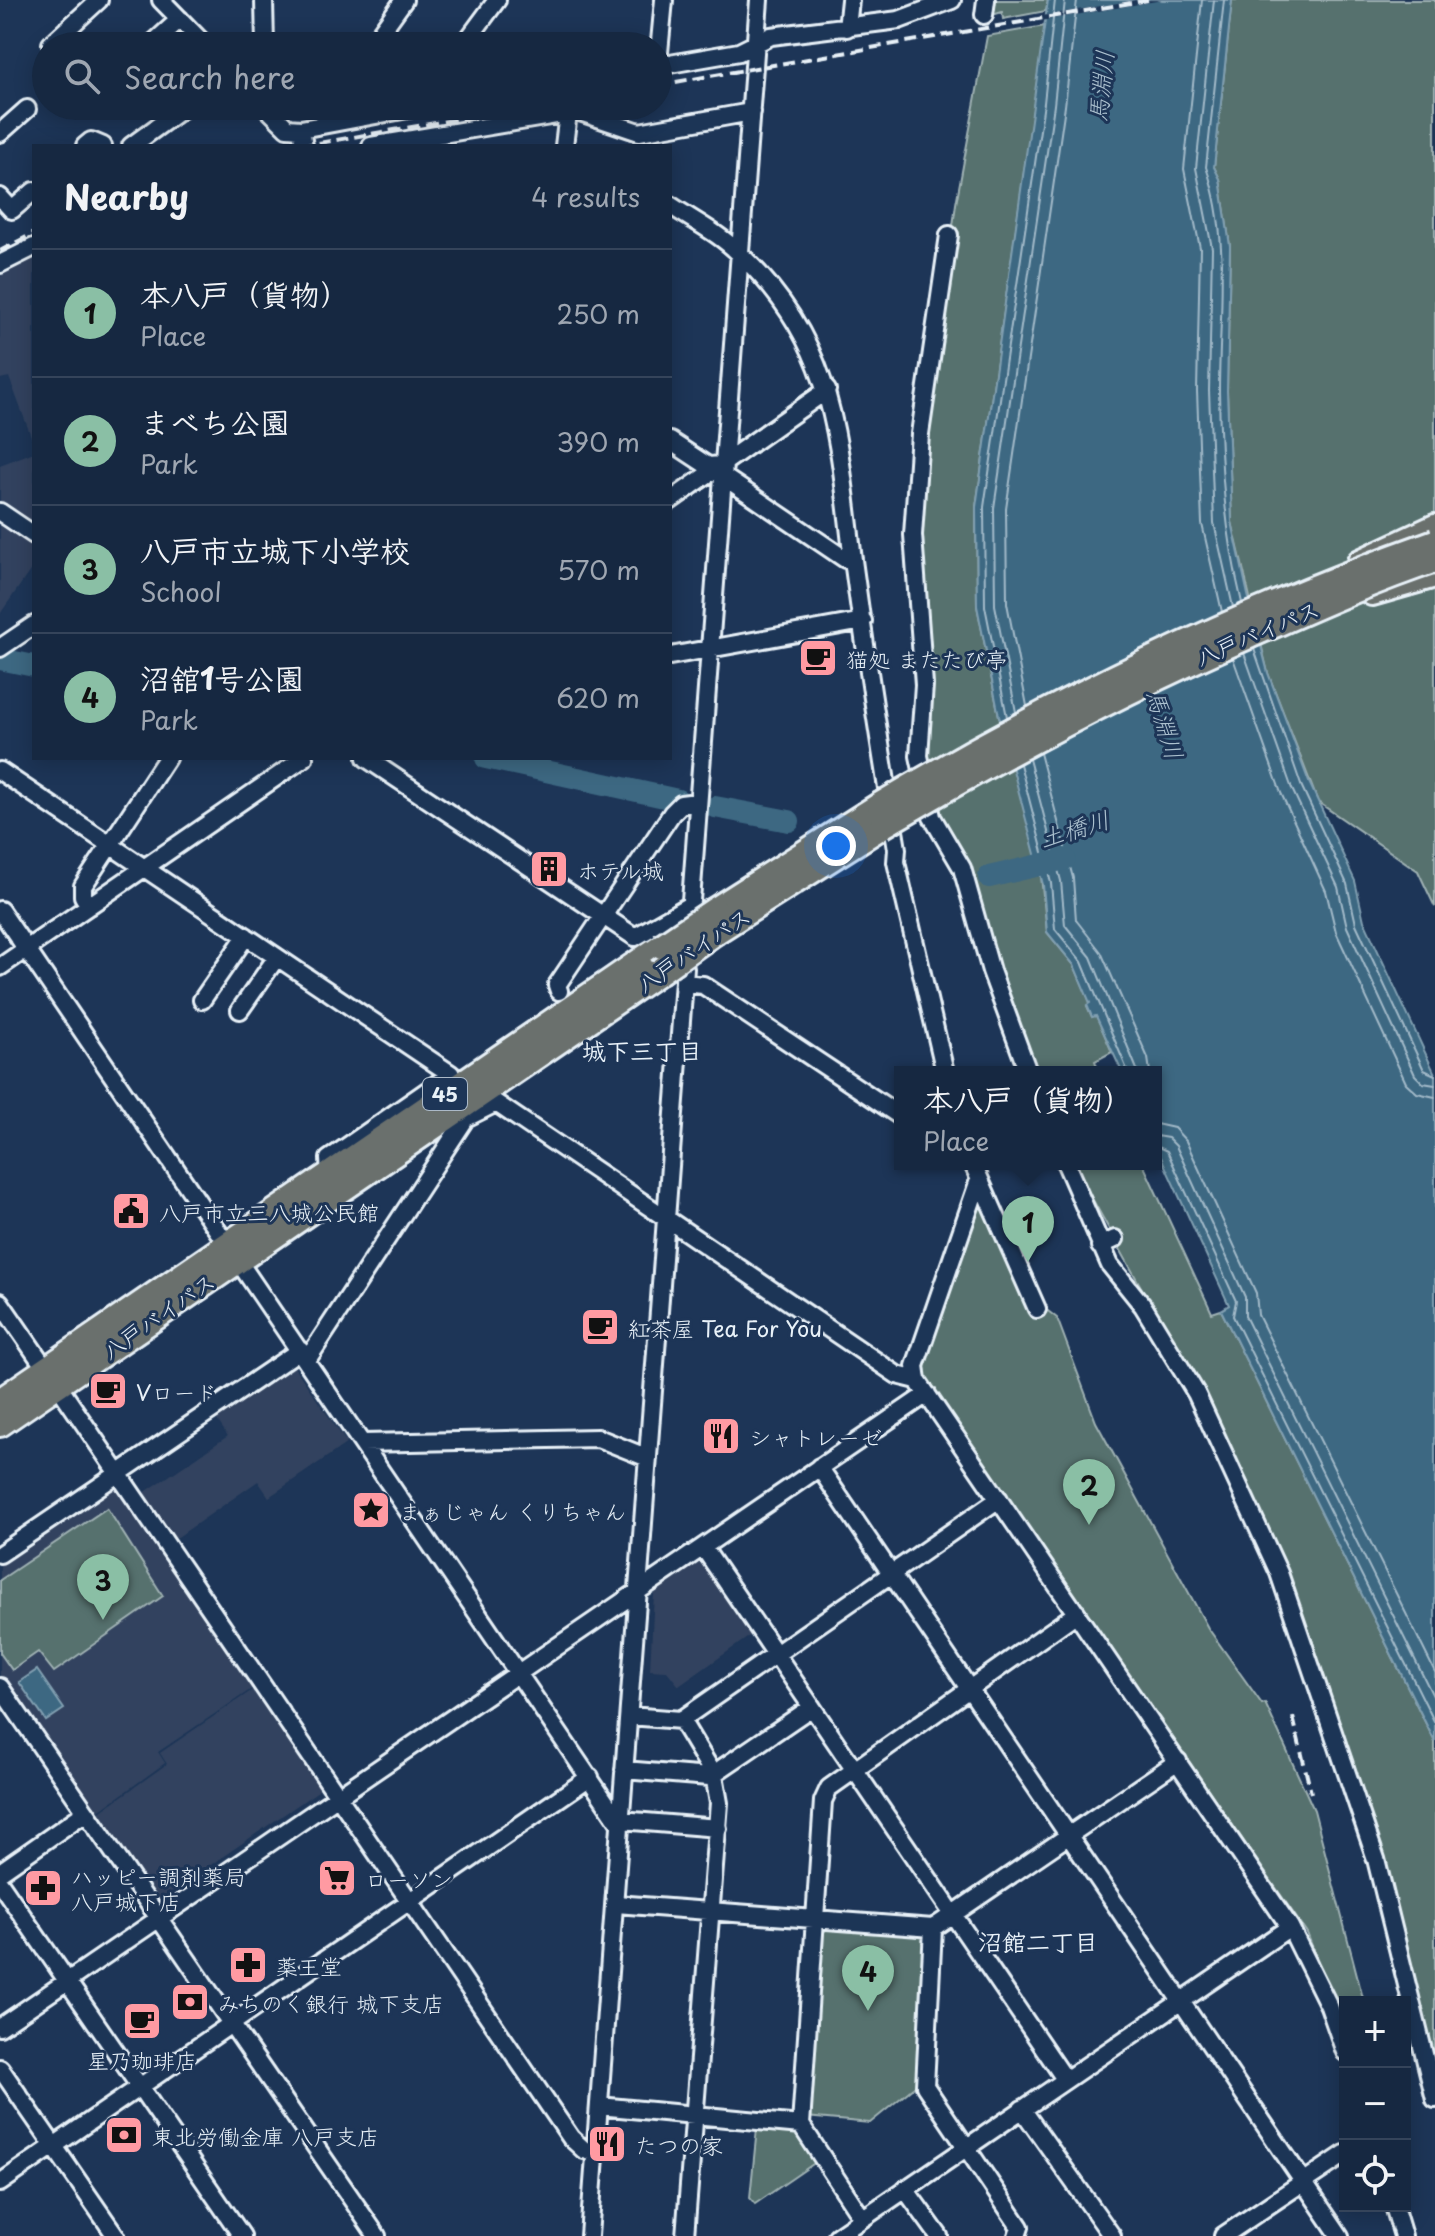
<!DOCTYPE html>
<meta charset="utf-8">
<style>
:root{--surface:#162841;--page:#1f3048;--text:#f1f3f6;--muted:#9ea6b1;--line:#35445a;--accent:#8abfa5}
body{margin:0;font-family:"Playpen Sans","Klee One",sans-serif;background:var(--page);color:var(--text)}
.controls{position:absolute;right:24px;bottom:24px;display:grid;overflow:hidden;border-radius:0px;box-shadow:0 4px 20px #0003}
.controls button{width:72px;height:72px;display:grid;place-items:center;padding:0;border:0;border-bottom:2px solid var(--line);background:var(--surface);color:var(--text);font:40px sans-serif}
.you{position:absolute;left:836px;top:846px;width:28px;height:28px;margin:-20px;border:6px solid #fff;border-radius:50%;background:#1a73e8;box-shadow:0 0 0 12px #1a73e833}
.badge{display:grid;place-items:center;width:52px;height:52px;border-radius:50%;background:var(--accent);color:#111;font-size:26px;font-weight:700}
.pin{position:absolute;translate:-50% -66px;filter:drop-shadow(0 2px 4px #0008)}
.pin::after{content:'';position:absolute;top:42px;width:28px;height:24px;background:inherit;clip-path:polygon(0 0,100% 0,50% 100%)}
.popup{position:absolute;left:894px;top:1066px;width:268px;height:104px;box-sizing:border-box;display:grid;place-content:center;border-radius:0px;background:var(--surface);filter:drop-shadow(0 2px 6px #0005);font-size:26px;white-space:nowrap;color:var(--muted)}
.popup b{font-size:30px;color:var(--text)}
.popup::after{content:'';position:absolute;left:50%;top:100%;margin-left:-16px;border:16px solid transparent;border-top-color:var(--surface)}
.list{margin:0;padding:0;list-style:none}
h2{display:flex;justify-content:space-between;align-items:center;height:104px;margin:0;padding:0 32px;font-size:34px}
h2 small{font-size:26px;font-weight:400;color:var(--muted)}
.list li{display:grid;grid-template-columns:52px 1fr auto;gap:24px;align-items:center;box-sizing:border-box;height:128px;padding:0 32px;border-top:2px solid var(--line)}
.list b{display:block;font-size:30px;white-space:nowrap}
.list p{margin:0;font-size:26px;white-space:nowrap;color:var(--muted)}
.list em{font-size:26px;font-style:normal;color:var(--muted)}
.icon{flex:none;width:44px;height:44px;fill:none;stroke:currentColor;stroke-width:2;stroke-linecap:round;stroke-linejoin:round}
.map{position:relative;flex:none;width:1435px;height:2236px;overflow:hidden}
.search{position:absolute;background:var(--surface);box-shadow:0 4px 20px #0003;left:32px;top:32px;width:640px;height:88px;display:flex;align-items:center;gap:20px;box-sizing:border-box;padding:0 28px;border-radius:44px;color:var(--muted);font-size:30px}
.panel{position:absolute;background:var(--surface);box-shadow:0 4px 20px #0003;left:32px;top:144px;width:640px;height:616px;border-radius:0px}
.map>svg:first-child{display:block}
.built{fill:#33435f}
.green{fill:#56716e;stroke:#9fb1b3;stroke-width:2}
.water{fill:#3c6882;stroke:#819fb1;stroke-width:2}
.pier{fill:#1d3557}
.lines{fill:none;stroke-linecap:round;stroke-linejoin:round}
.shore{stroke:#a3bac9;stroke-width:2}
.river{stroke:#3c6882;stroke-width:22}
.minor-casing{stroke:#e8f1f8;stroke-width:22}
.highway-casing{stroke:#e8f1f8;stroke-width:30}
.minor{stroke:#1d3557;stroke-width:16}
.highway{stroke:#6a706d;stroke-width:24}
.rail{stroke:#e8f1f8;stroke-width:4;stroke-dasharray:12 6;stroke-linecap:butt}
.highway-bridge-casing{stroke:#e8f1f8;stroke-width:30;stroke-linecap:butt}
.highway-bridge{stroke:#6a706d;stroke-width:24}
.labels{text-anchor:middle;dominant-baseline:central;stroke-width:6;stroke-linejoin:round;paint-order:stroke}
.shield{fill:#1d3557;stroke:#abb9c8;stroke-width:2}
.shield-label{font-size:20px;font-weight:bold;fill:#e8f1f8}
.street-label{font-size:22px;fill:#e8f1f8;stroke:#1d3557}
.poi-label{font-size:22px;fill:#e8f1f8;stroke:#1d3557;text-anchor:start}
.water-label{font-size:24px;font-style:italic;fill:#acc1cf;stroke:#1d3557}
.neighbourhood-label{font-size:24px;font-weight:bold;fill:#e8f1f8;stroke:#1d3557}
</style>
<div class="map">
<svg width="1435" height="2236" viewBox="0 0 1435 2236">
<rect width="100%" height="100%" fill="#1d3557"/>
<filter id="ink" filterUnits="userSpaceOnUse"><feTurbulence type="fractalNoise" baseFrequency=".0125" numOctaves="2"/><feDisplacementMap in="SourceGraphic" scale="16" xChannelSelector="R" yChannelSelector="G"/><feConvolveMatrix kernelMatrix="1 2 1 2 8 2 1 2 1" color-interpolation-filters="sRGB"/></filter>
<g filter="url(#ink)">
<!-- built -->
<path class="built" d="M34,258V444L9,377L0,379V276Z
M34,452V527L0,504V465Z
M0,519L34,542V565L0,614Z
M290,1361L347,1443L269,1497L258,1481L172,1541L141,1495L228,1436L213,1414Z
M113,1483L253,1688L158,1752L165,1763L93,1815L0,1679V1560Z
M697,1560L706,1563L754,1633L679,1686L667,1671L650,1670L654,1594Z
M254,1689L320,1785L318,1791L154,1904L94,1816L167,1764L160,1753Z"/>
<!-- green -->
<path class="green" d="M991,0H1048L1046,11L1003,19L1002,12L989,16Z
M1232,0H1435V907L1418,871L1318,802L1268,673L1232,522L1227,391L1230,246L1220,179L1214,167Z
M1045,26L976,507L977,606L999,716L1040,867L1047,932L1074,965L1091,1004L1087,1006L1092,1017L1096,1015L1112,1052L1095,1061L1099,1072H1033L939,814L926,755L918,535L924,436L956,204L987,36Z
M1073,1164H1143L1212,1313L1221,1310L1435,1742V2074L1304,1628L1151,1305Z
M975,1204L985,1205L1039,1304L1057,1318L1096,1422L1208,1628L1262,1704L1265,1703L1314,1810L1364,2002H1345V2032L1307,1933L926,1380L925,1365Z
M107,1508L163,1596L54,1672L38,1652L12,1670L0,1653V1580Z
M829,1928L924,1935L928,1939L919,2083L870,2123L806,2117L818,1936Z
M757,2128L797,2133L816,2162L755,2204L750,2198Z"/>
<!-- water -->
<path class="water" d="M1048,0H1232L1214,167L1220,179L1230,246L1227,391L1232,522L1248,595L1268,673L1309,782L1355,881L1364,921L1435,1074V1742L1221,1310L1229,1305L1156,1146V1072H1122L1096,1016L1092,1017L1087,1005L1090,1003L1074,965L1047,932L1043,885L999,716L977,606L976,507Z
M37,1670L64,1709L46,1721L19,1682Z"/>
<!-- pier -->
<path class="pier" d="M1135,0H1162L1041,21L1042,16Z"/>
<g class="lines">
<!-- shore -->
<path class="shore" d="M1202,0L1184,169L1200,248L1197,391L1202,524L1222,612
M1214,0L1196,168L1212,248L1209,391L1214,523L1233,607
M1224,0L1206,167C1231,239 1219,316 1219,391C1220,463 1225,533 1242,603
M1254,649L1301,785L1347,884L1356,924L1424,1070L1435,1075
M1244,653L1292,789L1338,887L1347,927L1415,1075L1423,1083L1435,1085
M1233,658L1281,793L1326,891L1336,932L1406,1083L1417,1093L1435,1097
M1027,706L1007,603L1006,509L1065,106L1077,0
M1016,712L995,605L994,508L1054,105L1065,0
M1007,717L985,606L984,507L1044,103L1055,0
M1040,753L1073,878L1076,920L1101,952L1148,1058L1150,1072
M1029,759L1061,881L1065,925L1091,957L1138,1072
M1020,764L1051,883L1055,929L1082,962L1128,1072
M1156,1124L1174,1128L1186,1141L1256,1293L1258,1315L1435,1672
M1156,1136L1168,1138L1176,1146L1245,1297V1316L1435,1700
M1156,1146L1167,1151L1236,1301L1233,1316L1435,1723"/>
<!-- river -->
<path class="river" d="M0,659L34,666
M486,758L678,800
M715,807L789,821
M989,877L1065,859"/>
<defs>
<path id="minor" d="M161,0L206,46
M264,0L265,46
M984,15L986,0
M847,28L850,0
M51,44L99,0
M150,46L180,19
M371,46L404,0
M463,46L497,0
M658,63L664,0
M658,66L739,52L771,36L899,20L952,0
M265,106L287,128L301,129L424,106
M568,113L580,112L639,132L751,112
M301,129L304,146
M0,133L27,109
M85,146L91,141L103,146
M131,146L186,106
M371,146L568,113L564,146
M0,197L12,210L34,191
M670,205C694,221 720,234 740,254C836,344 838,439 853,560C866,656 881,753 897,849L896,862L945,1072
M949,235L920,434L913,535L924,685L919,756L932,817L962,868L991,971L1028,1072
M0,264L34,247
M670,441L708,466L722,465
M721,475L845,559H853
M670,501L827,390
M0,512L34,535
M0,648L34,625
M670,656L863,621
M366,758L635,937L690,905
M0,771L451,1074L329,1159L330,1174
M89,906L83,896V886L167,758
M0,910L621,1825
M690,914L759,0
M0,967L304,758
M684,983L703,985L900,1116
M559,991L557,985L672,813L681,804L697,802
M202,1000L246,936
M240,1010L277,957
M973,1164L1037,1309
M1066,1164L1110,1265L1143,1306L1196,1393L1279,1573L1376,1859L1435,2099
M979,1180L915,1366L917,1380L1290,1927L1329,2006L1345,2052
M1100,1246L1115,1239
M0,1302L46,1369
M307,1360L466,1118L496,1103L897,1375L917,1380
M57,1384L571,2138L584,2150L596,2152
M363,1443L598,1438L648,1458
M819,1467L1340,2236
M703,1547L1065,2079
M0,1554L300,1350
M0,1687L377,2236
M629,1716L681,1720L999,1499
M681,1720L714,1775L719,1803L685,2236
M624,1770L709,1777L812,1707
M621,1820L718,1828
M0,1872L86,1812
M0,1883L242,2236
M616,1904L933,1928L1178,1761
M933,1928L925,2086L1020,2227L1017,2236
M0,2027L927,1394
M0,2068L116,2236
M599,2106L801,2125L862,2218
M1022,2109L1112,2236
M801,2125L823,1801L829,1788L1077,1613
M0,2183L590,1777
M905,2189L939,2236
M1394,2206L1403,2236
M589,2236L685,968
M837,2236L1290,1927
M1223,2236L1345,2154"/>
<path id="highway" d="M1360,562L1435,527
M1372,593L1435,575
M715,910L880,805
M715,932L882,826
M0,1401L662,946
M0,1424L659,972"/>
</defs>
<!-- minor casing -->
<use href="#minor" class="minor-casing"/>
<!-- highway casing -->
<use href="#highway" class="highway-casing"/>
<!-- minor -->
<use href="#minor" class="minor"/>
<!-- highway -->
<use href="#highway" class="highway"/>
<!-- rail -->
<path class="rail" d="M658,85L1148,0
M301,146L534,106
M0,251L34,233
M1293,1717L1311,1793"/>
<defs>
<path id="highway-bridge" d="M880,805C1058,699 1240,611 1435,542
M882,826C1002,755 1122,691 1249,636C1310,609 1372,581 1435,560
M662,946L715,910
M659,972L715,932"/>
</defs>
<!-- highway-bridge casing -->
<use href="#highway-bridge" class="highway-bridge-casing"/>
<!-- highway-bridge -->
<use href="#highway-bridge" class="highway-bridge"/>
</g>
</g>
<!-- icons -->
<defs>
<symbol id="cafe-square" viewBox="-11 -11 22 22"><rect x="-9" y="-9" width="18" height="18" rx="4" fill="#ff9aa2" stroke="#1d3557"/><path d="M-5.5-4.5H6V0H3Q3 3.5 0 3.5H-2.5Q-5.5 3.5-5.5 0ZM3-3.2v2h1.7v-2ZM-6 4.5H4V6H-6Z" fill="#111"/></symbol>
<symbol id="building-square" viewBox="-11 -11 22 22"><rect x="-9" y="-9" width="18" height="18" rx="4" fill="#ff9aa2" stroke="#1d3557"/><path d="M-4-6H4V6H1V3H-1V6H-4ZM-2.5-4.3h1.7v1.8h-1.7ZM.8-4.3h1.7v1.8H.8ZM-2.5-1h1.7V.8h-1.7ZM.8-1h1.7V.8H.8Z" fill="#111"/></symbol>
<symbol id="civic-square" viewBox="-11 -11 22 22"><rect x="-9" y="-9" width="18" height="18" rx="4" fill="#ff9aa2" stroke="#1d3557"/><path d="M-.6-6.5H3V-4.5H.6V-3L4-1V1h2V6H-6V1h2V-1L-.6-3ZM-1.2 2.5V6h2.4V2.5Z" fill="#111"/></symbol>
<symbol id="restaurant-square" viewBox="-11 -11 22 22"><rect x="-9" y="-9" width="18" height="18" rx="4" fill="#ff9aa2" stroke="#1d3557"/><path d="M-5-6h1v4h1v-4h1v4h1v-4h1v5L-1.5 .5V6h-2V.5L-5-1ZM5-6V6H3V1.5H1.5Q1.5-4 5-6Z" fill="#111"/></symbol>
<symbol id="sight-square" viewBox="-11 -11 22 22"><rect x="-9" y="-9" width="18" height="18" rx="4" fill="#ff9aa2" stroke="#1d3557"/><path d="M0-6L1.8-2.2L6-1.7L2.9 1.2L3.7 5.4L0 3.3L-3.7 5.4L-2.9 1.2L-6-1.7L-1.8-2.2Z" fill="#111"/></symbol>
<symbol id="supermarket-square" viewBox="-11 -11 22 22"><rect x="-9" y="-9" width="18" height="18" rx="4" fill="#ff9aa2" stroke="#1d3557"/><path d="M-6-5.5h2.5l.6 2H6L4.5 2H-2.5L-4.4-4H-6ZM-1.5 3.2a1.3 1.3 0 1 0 .1 0ZM3 3.2a1.3 1.3 0 1 0 .1 0Z" fill="#111"/></symbol>
<symbol id="pharmacy-square" viewBox="-11 -11 22 22"><rect x="-9" y="-9" width="18" height="18" rx="4" fill="#ff9aa2" stroke="#1d3557"/><path d="M-2-6h4v4h4v4h-4v4h-4v-4h-4v-4h4Z" fill="#111"/></symbol>
<symbol id="bank-square" viewBox="-11 -11 22 22"><rect x="-9" y="-9" width="18" height="18" rx="4" fill="#ff9aa2" stroke="#1d3557"/><path d="M-6-4H6V4H-6ZM0-2.3a2.3 2.3 0 1 0 0 4.6a2.3 2.3 0 1 0 0-4.6Z" fill="#111"/></symbol>
</defs>
<g fill-rule="evenodd">
<use href="#cafe-square" x="796" y="636" width="44" height="44"/>
<use href="#building-square" x="527" y="847" width="44" height="44"/>
<use href="#civic-square" x="109" y="1189" width="44" height="44"/>
<use href="#cafe-square" x="578" y="1305" width="44" height="44"/>
<use href="#cafe-square" x="86" y="1369" width="44" height="44"/>
<use href="#restaurant-square" x="699" y="1414" width="44" height="44"/>
<use href="#sight-square" x="349" y="1488" width="44" height="44"/>
<use href="#supermarket-square" x="315" y="1856" width="44" height="44"/>
<use href="#pharmacy-square" x="21" y="1866" width="44" height="44"/>
<use href="#pharmacy-square" x="226" y="1943" width="44" height="44"/>
<use href="#bank-square" x="168" y="1980" width="44" height="44"/>
<use href="#cafe-square" x="120" y="1999" width="44" height="44"/>
<use href="#bank-square" x="102" y="2113" width="44" height="44"/>
<use href="#restaurant-square" x="585" y="2122" width="44" height="44"/>
</g>
<g class="labels">
<!-- shield labels -->
<rect class="shield" x="423" y="1078" width="44" height="32" rx="6"/>
<g class="shield-label">
<text x="445" y="1094">45</text>
</g>
<!-- street labels -->
<g class="street-label">
<text transform="translate(1257 632) rotate(-23)">八戸バイパス</text>
<text transform="translate(693 949) rotate(-34)">八戸バイパス</text>
<text transform="translate(158 1315) rotate(-35)">八戸バイパス</text>
</g>
<!-- poi labels -->
<g class="poi-label">
<text x="846" y="658">猫処 またたび亭</text>
<text x="577" y="869">ホテル城</text>
<text x="159" y="1211">八戸市立三八城公民館</text>
<text x="628" y="1327">紅茶屋 Tea For You</text>
<text x="136" y="1391">Vロード</text>
<text x="749" y="1436">シャトレーゼ</text>
<text x="399" y="1510">まぁじゃん くりちゃん</text>
<text x="71" y="1875">ハッピー調剤薬局<tspan x="71" dy="25">八戸城下店</tspan></text>
<text x="365" y="1878">ローソン</text>
<text x="276" y="1965">薬王堂</text>
<text x="218" y="2002">みちのく銀行 城下支店</text>
<text x="142" y="2059" text-anchor="middle">星乃珈琲店</text>
<text x="152" y="2135">東北労働金庫 八戸支店</text>
<text x="635" y="2144">たつの家</text>
</g>
<!-- water labels -->
<g class="water-label">
<text transform="translate(1100 86) rotate(-84)">馬淵川</text>
<text transform="translate(1166 724) rotate(73)">馬淵川</text>
<text transform="translate(1074 828) rotate(-17)">土橋川</text>
</g>
<!-- neighbourhood labels -->
<g class="neighbourhood-label">
<text x="642" y="1050">城下三丁目</text>
<text x="1038" y="1941">沼館二丁目</text>
</g>
</g>
</svg>
<div class="controls">
<button>+</button>
<button>−</button>
<button><svg class="icon" aria-label="locate" viewBox="0 0 24 24"><circle cx="12" cy="12" r="6"/><path d="M12 2v4M12 18v4M2 12h4M18 12h4"/></svg></button>
</div>
<div class="you"></div>
<div class="pin badge" style="left:1028px;top:1262px">1</div>
<div class="popup"><b>本八戸（貨物）</b>Place</div>
<div class="pin badge" style="left:1089px;top:1525px">2</div>
<div class="pin badge" style="left:103px;top:1620px">3</div>
<div class="pin badge" style="left:868px;top:2011px">4</div>
<div class="search"><svg class="icon" aria-label="search" viewBox="0 0 24 24"><circle cx="10" cy="10" r="6"/><path d="M15 15l6 6"/></svg>Search here</div>
<section class="panel">
<h2>Nearby<small>4 results</small></h2>
<ul class="list">
<li><span class="badge">1</span><div><b>本八戸（貨物）</b><p>Place</p></div><em>250 m</em></li>
<li><span class="badge">2</span><div><b>まべち公園</b><p>Park</p></div><em>390 m</em></li>
<li><span class="badge">3</span><div><b>八戸市立城下小学校</b><p>School</p></div><em>570 m</em></li>
<li><span class="badge">4</span><div><b>沼舘1号公園</b><p>Park</p></div><em>620 m</em></li>
</ul>
</section>
</div>
